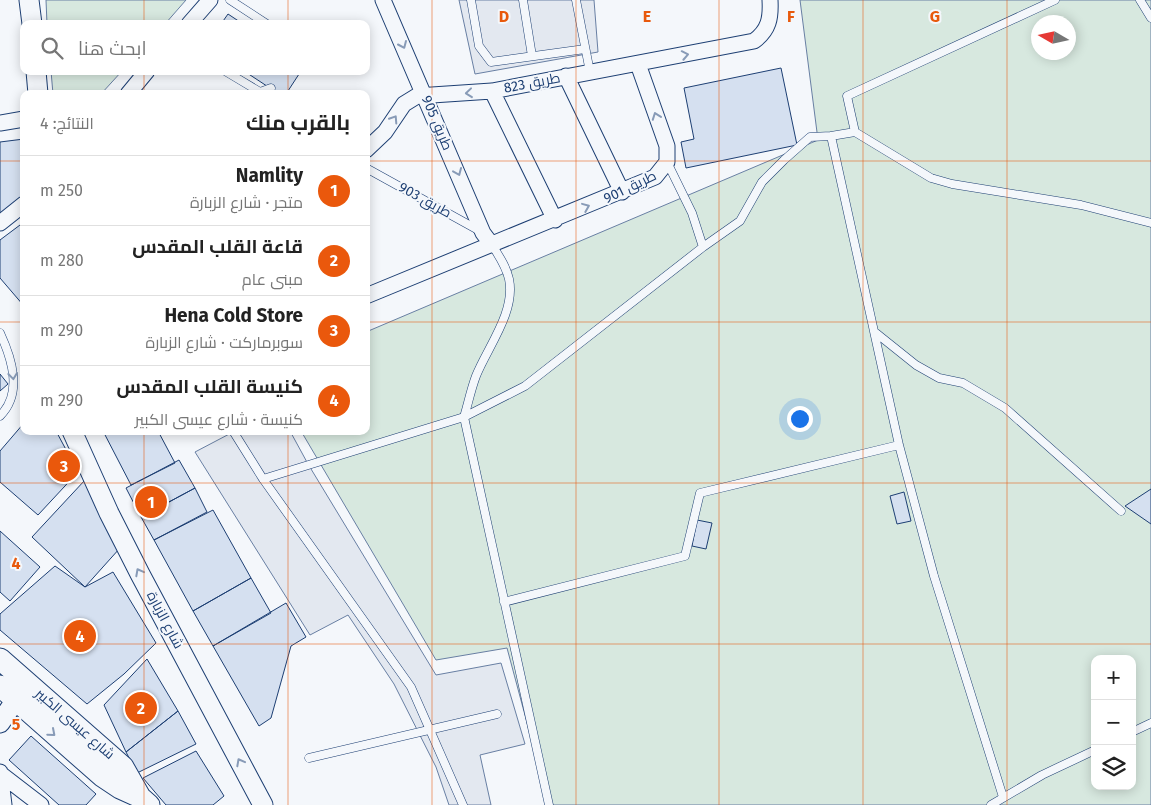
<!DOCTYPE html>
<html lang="ar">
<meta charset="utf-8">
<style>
:root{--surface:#fff;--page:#f2f2f2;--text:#222;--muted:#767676;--line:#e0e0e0;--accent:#ea580c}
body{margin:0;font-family:"Fira Sans",Cairo,sans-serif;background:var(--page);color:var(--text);direction:rtl}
.controls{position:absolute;right:15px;bottom:15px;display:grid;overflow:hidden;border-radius:10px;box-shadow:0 2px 12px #0003}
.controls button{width:45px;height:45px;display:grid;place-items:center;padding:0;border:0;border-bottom:1px solid var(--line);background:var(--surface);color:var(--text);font:25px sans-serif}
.compass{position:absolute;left:1031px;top:15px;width:45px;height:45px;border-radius:50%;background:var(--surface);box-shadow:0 2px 12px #0003;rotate:279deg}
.you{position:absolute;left:799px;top:418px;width:18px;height:18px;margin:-12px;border:4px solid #fff;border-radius:50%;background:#1a73e8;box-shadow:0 0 0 8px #1a73e833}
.badge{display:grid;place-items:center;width:32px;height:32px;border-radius:50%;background:var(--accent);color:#fff;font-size:16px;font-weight:700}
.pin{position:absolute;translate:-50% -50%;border:2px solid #fff;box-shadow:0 1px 5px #0006}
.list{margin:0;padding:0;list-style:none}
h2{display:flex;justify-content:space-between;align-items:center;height:65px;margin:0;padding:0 20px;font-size:21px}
h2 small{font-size:16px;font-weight:400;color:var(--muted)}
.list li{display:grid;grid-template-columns:32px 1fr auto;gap:15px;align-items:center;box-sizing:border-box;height:70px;padding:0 20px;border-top:1px solid var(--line)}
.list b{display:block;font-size:19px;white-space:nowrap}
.list p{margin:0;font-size:16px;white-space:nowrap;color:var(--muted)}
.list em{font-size:16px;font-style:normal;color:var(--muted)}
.icon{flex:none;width:28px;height:28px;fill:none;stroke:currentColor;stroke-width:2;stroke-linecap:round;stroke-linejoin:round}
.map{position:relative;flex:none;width:1151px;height:805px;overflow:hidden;direction:ltr}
.search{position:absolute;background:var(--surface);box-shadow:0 2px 12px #0003;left:20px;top:20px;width:350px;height:55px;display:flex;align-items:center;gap:12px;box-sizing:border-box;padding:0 18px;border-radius:10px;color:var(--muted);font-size:19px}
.panel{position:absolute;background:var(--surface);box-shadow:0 2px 12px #0003;left:20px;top:90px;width:350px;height:345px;border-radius:10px;direction:rtl}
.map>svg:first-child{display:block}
.green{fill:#d7e8df;stroke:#687fa3;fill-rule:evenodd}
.parking{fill:#e3e8f0;stroke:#687fa3}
.building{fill:#d5e0f0;stroke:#1d3f73}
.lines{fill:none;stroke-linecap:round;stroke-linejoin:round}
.service-casing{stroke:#1d3f73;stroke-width:9}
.minor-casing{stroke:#1d3f73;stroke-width:17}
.tertiary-casing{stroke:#1d3f73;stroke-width:21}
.secondary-casing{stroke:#1d3f73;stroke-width:23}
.service{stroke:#f4f7fb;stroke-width:8}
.minor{stroke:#f4f7fb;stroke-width:15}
.tertiary{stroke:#f4f7fb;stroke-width:19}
.secondary{stroke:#f4f7fb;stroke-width:21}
.oneway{stroke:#889bb7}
.grid{fill:none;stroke:#e8590c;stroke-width:1;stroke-opacity:0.55}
.labels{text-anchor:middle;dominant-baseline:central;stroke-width:4;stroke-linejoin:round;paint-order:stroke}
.street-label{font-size:14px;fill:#1d3f73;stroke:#f4f7fb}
.grid-label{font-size:16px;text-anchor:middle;font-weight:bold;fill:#e8590c;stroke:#f4f7fb;stroke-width:4;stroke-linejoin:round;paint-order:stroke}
</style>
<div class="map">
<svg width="1151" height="805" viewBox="0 0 1151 805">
<rect width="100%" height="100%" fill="#f4f7fb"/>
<!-- green -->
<path class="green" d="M46,0H186L165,24H47Z
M800,0H1151V805H549L507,648L436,660L301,431H366V332L818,140ZM1038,22H1068V52H1038ZM1095,659H1132V786H1095Z
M51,71H122L101,94H53Z"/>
<!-- parking -->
<path class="parking" d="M459,0H594L598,52L475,74Z
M235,431H290L308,464L436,675L501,663L525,744L480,755L491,805H449L436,767L394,684L348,615L310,635L195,452Z"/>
<!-- building -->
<path class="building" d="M228,14L243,24H221Z
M781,68L797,145L686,168L681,142L694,139L684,88Z
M244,71H301L286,94H279Z
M24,139V200L0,217V142Z
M24,222V306L0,278V240Z
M0,374L8,384L0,391Z
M24,423V431H56L78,472L38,515L0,482V451Z
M103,431H158L175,463L131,485Z
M179,460L195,488L141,517L126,488Z
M85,480L120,548L85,587L32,537Z
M195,488L207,512L154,540L141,517Z
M1151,489V524L1125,506Z
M904,492L911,521L897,524L890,496Z
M213,510L251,578L193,611L154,540Z
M697,520L712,523L706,549L692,546Z
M0,531L40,567L10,601L0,592Z
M55,566L85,587L113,572L156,643L124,674L87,704L0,630V614Z
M251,578L271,613L213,646L193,611Z
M286,603L306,637L291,646L271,718L259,726L213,646Z
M147,659L178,711L126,752L104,705Z
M178,711L196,744L137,773L126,752Z
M31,736L96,794L86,805H59L9,760Z
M196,751L224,796L213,805H166L143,778Z"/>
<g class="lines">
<defs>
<path id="service" d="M230,0L267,24
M471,0L479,46L491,62L585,49
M523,0L532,56
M576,0L590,72
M1140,0L1151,18
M225,71L260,92L271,88
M855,132L931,178L952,184L1081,205L1151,223
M831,136L855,132L847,96L1055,0
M366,168L480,231
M492,245C499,256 506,266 509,279C516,312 487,348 476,376C471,389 468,404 464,417L549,805
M703,247L740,221L762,182L784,160L810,137L831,136L899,445L934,576L1003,797
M0,333C12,359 23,393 0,416
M876,333L916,365L939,378L963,383L1005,408L1121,511
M233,431L263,479L411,687L463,805
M263,479L464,417L525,386L703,247L692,213L667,162
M504,602L685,556L700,493L899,445
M1132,732L1151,723
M309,758L497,714
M991,805L1042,775L1095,750"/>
<path id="minor" d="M383,0L483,233L492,245
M189,24L210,0
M566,76L622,192
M492,91L555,220
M128,94L147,71
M0,123L24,119
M366,150L385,132L404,104L417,96L492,91L754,41C769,30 771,18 770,0
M0,223L24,204
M366,296L655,177L667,162V146L638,64
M0,772L4,805
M2,775L41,805"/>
<path id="tertiary" d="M29,0L32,24
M36,71L38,94
M72,431L109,513L140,574L263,805
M0,723L15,701"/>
<path id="secondary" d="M0,659L123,767L140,797L149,805
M0,686L102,776L120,788L140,797"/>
</defs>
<!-- service casing -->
<use href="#service" class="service-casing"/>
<!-- minor casing -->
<use href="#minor" class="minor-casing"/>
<!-- tertiary casing -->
<use href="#tertiary" class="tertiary-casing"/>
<!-- secondary casing -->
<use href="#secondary" class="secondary-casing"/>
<!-- service -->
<use href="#service" class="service"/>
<!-- minor -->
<use href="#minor" class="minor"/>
<!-- tertiary -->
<use href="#tertiary" class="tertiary"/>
<!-- secondary -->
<use href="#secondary" class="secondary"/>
</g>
<!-- one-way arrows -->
<defs><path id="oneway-chevron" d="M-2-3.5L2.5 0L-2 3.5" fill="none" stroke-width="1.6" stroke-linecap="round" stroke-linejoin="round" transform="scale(1.25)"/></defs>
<g class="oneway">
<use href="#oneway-chevron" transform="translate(403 45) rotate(66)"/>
<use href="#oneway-chevron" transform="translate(685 55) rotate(-11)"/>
<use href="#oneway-chevron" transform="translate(469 93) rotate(174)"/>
<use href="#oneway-chevron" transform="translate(656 116) rotate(-110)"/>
<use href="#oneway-chevron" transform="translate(394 119) rotate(-57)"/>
<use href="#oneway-chevron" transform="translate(458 172) rotate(67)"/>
<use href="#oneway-chevron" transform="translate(586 207) rotate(-22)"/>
<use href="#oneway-chevron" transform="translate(13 376) rotate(83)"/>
<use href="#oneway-chevron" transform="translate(139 572) rotate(-118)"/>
<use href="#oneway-chevron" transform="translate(52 733) rotate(41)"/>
<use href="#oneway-chevron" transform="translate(240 762) rotate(-118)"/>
</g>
<!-- grid -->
<path class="grid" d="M144,0V24M288,0V24M432,0V805M576,0V805M719,0V805M863,0V805M1007,0V805M144,71V94M288,71V94M0,161H24M366,161H1151M0,322H24M366,322H1151M144,431V805M288,431V805M0,483H1151M0,644H1151"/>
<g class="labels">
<!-- street labels -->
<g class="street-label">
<text transform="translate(532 83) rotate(-11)">طريق 823</text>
<text transform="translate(437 123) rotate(67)">طريق 905</text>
<text transform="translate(630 187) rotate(-26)">طريق 901</text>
<text transform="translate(425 200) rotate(29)">طريق 903</text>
<text transform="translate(165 620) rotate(62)">شارع الزبارة</text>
<text transform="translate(75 724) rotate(41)">شارع عيسى الكبير</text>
</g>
</g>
<g class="grid-label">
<text x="504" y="22">D</text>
<text x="647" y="22">E</text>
<text x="791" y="22">F</text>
<text x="935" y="22">G</text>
<text x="16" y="569">4</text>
<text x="16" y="730">5</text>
</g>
</svg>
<div class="controls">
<button>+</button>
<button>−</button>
<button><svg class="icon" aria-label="layers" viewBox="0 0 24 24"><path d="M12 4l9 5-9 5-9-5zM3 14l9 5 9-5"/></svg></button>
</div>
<svg class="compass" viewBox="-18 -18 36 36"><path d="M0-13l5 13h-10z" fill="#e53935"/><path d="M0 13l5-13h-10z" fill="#767676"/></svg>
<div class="you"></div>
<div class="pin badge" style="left:151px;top:502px">1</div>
<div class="pin badge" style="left:141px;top:708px">2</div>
<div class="pin badge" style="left:64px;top:466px">3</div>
<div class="pin badge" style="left:80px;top:636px">4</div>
<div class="search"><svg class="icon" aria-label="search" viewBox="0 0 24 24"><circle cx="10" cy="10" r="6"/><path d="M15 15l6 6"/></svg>ابحث هنا</div>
<section class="panel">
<h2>بالقرب منك<small>النتائج: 4</small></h2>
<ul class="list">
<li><span class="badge">1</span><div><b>Namlity</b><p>متجر · شارع الزبارة</p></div><em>250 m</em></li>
<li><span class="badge">2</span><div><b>قاعة القلب المقدس</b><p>مبنى عام</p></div><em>280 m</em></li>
<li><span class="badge">3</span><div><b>Hena Cold Store</b><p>سوبرماركت · شارع الزبارة</p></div><em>290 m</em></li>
<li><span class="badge">4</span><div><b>كنيسة القلب المقدس</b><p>كنيسة · شارع عيسى الكبير</p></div><em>290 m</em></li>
</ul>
</section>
</div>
